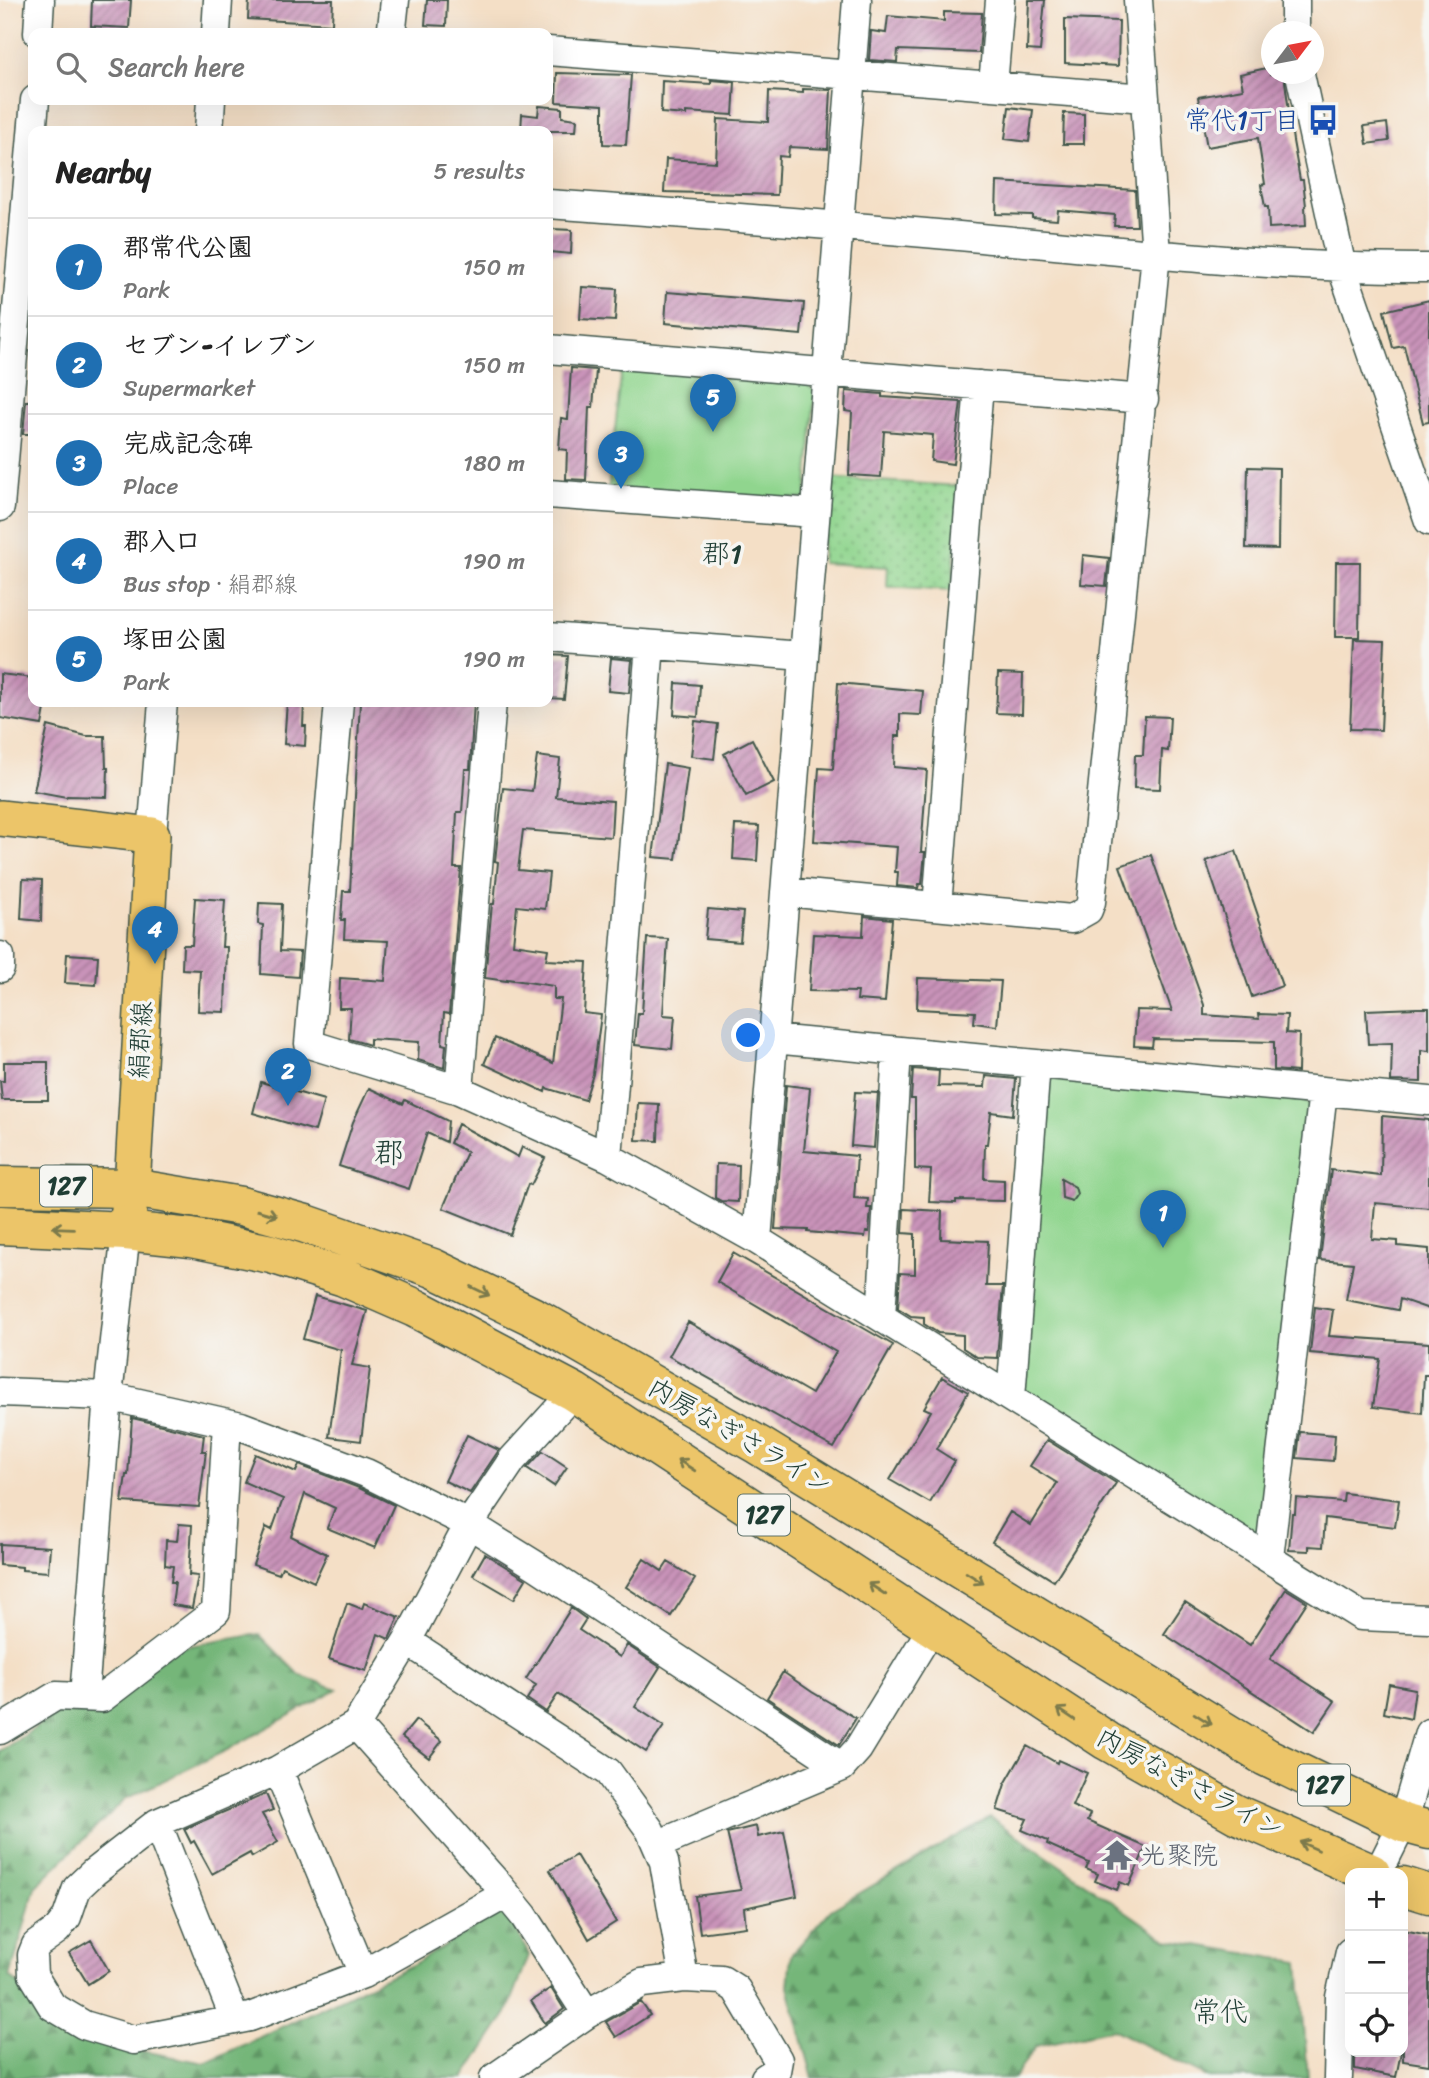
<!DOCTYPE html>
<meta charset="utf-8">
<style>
:root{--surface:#fff;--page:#f2f2f2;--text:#222;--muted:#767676;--line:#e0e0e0;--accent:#1f6fb2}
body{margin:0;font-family:Sriracha,"Klee One",sans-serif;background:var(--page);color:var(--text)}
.controls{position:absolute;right:21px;bottom:21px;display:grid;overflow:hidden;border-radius:14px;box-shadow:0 7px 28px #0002}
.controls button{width:63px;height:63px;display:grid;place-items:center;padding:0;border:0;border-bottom:2px solid var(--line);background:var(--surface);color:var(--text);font:35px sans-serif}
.compass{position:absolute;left:1261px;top:21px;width:63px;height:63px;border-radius:50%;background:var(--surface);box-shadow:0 7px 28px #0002;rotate:58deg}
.you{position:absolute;left:749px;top:1036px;width:24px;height:24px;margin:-18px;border:5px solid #fff;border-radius:50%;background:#1a73e8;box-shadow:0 0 0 10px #1a73e833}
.badge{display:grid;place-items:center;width:46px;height:46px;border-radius:50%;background:var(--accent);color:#fff;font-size:23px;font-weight:700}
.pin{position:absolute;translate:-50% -58px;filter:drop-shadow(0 2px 4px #0008)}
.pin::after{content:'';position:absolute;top:37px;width:24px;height:21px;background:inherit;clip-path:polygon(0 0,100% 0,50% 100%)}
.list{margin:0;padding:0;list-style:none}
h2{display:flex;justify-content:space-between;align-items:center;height:91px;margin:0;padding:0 28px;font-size:30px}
h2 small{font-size:23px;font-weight:400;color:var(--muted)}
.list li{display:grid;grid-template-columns:46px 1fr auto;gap:21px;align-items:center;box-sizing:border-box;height:98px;padding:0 28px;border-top:2px solid var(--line)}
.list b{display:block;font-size:26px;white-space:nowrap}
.list p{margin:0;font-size:23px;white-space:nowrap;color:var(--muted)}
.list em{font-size:23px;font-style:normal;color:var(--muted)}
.icon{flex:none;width:38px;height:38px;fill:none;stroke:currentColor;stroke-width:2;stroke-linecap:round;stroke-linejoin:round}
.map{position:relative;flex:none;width:1429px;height:2078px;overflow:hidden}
.search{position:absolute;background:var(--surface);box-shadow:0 7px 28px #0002;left:28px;top:28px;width:525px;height:77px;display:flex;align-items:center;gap:18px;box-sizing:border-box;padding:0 24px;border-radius:14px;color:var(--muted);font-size:26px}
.panel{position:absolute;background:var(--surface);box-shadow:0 7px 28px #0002;left:28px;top:126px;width:525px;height:581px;border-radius:14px}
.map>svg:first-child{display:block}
.grass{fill:url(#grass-dots);stroke:#588961;stroke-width:2}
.forest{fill:url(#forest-firs);stroke:#4a7a56;stroke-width:2}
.park{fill:#90d58e;stroke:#588961;stroke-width:2}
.building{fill:url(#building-hatch)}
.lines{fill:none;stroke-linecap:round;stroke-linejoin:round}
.minor-casing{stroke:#3f554a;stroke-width:31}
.major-casing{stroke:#3f554a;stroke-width:38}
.highway-casing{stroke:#3f554a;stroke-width:41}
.minor{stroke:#fff;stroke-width:28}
.major{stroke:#ecc569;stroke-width:35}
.highway{stroke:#ecc569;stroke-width:38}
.oneway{stroke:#7b7a4c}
.labels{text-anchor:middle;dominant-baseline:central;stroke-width:7;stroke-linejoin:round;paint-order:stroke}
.shield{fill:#f6f6f2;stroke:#60746d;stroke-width:2}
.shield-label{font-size:24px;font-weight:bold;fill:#1f3d34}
.transit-label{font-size:26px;fill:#164399;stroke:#f6f6f2;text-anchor:end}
.street-label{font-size:26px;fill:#1f3d34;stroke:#f6f6f2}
.worship-label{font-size:26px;fill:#5b616d;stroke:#f6f6f2;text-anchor:start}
.neighbourhood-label{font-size:28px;fill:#1f3d34;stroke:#f6f6f2}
.quarter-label{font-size:30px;fill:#1f3d34;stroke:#f6f6f2}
</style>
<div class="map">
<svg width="1429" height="2078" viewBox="0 0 1429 2078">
<defs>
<pattern id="grass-dots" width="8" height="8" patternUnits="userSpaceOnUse" patternTransform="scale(1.75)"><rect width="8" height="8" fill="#90d58e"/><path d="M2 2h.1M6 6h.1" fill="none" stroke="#75ae75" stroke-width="1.8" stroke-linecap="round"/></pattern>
<pattern id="forest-firs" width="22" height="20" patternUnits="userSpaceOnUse" patternTransform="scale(1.75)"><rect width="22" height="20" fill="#74b679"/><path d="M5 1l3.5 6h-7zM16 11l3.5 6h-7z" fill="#5f9564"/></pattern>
<pattern id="building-hatch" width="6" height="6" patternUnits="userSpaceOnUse" patternTransform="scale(1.75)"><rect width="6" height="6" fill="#c993b9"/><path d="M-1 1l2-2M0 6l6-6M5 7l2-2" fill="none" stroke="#a37997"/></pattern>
</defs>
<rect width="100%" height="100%" fill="#f6f6f2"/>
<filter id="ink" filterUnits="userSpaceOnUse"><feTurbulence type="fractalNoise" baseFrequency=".0143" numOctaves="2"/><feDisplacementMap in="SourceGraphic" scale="14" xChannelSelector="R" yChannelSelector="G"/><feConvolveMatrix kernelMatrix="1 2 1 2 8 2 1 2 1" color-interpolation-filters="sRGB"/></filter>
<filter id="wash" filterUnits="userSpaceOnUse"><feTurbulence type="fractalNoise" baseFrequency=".00686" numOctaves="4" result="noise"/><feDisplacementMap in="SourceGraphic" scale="28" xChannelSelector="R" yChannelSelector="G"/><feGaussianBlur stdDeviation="1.57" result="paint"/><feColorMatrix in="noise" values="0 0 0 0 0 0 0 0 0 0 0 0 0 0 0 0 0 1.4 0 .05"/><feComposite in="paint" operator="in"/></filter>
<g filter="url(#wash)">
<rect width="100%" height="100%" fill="#f4dfc6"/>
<!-- grass -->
<path class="grass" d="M827,478L959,486L952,591L887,587L888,567L822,563Z"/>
<!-- forest -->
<path class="forest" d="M259,1634L299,1675L337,1689L227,1750L125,1799L35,1887L10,1977L90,2041L205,2063L414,1964L505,1909L529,1955L507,2013L464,2078H0V1751L153,1652Z
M990,1817L1167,1940L1299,1962L1308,2078H1209L1113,2029L1036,2046L1014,2078H813L788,1987L791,1955L831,1910Z"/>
<!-- park -->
<path class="park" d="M622,367L804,380L815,392L806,499L608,493Z
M1055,1077L1304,1100L1310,1107L1262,1531L1252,1536L1022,1390L1042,1084Z"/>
<g id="blocks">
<!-- building -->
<path class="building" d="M92,0H131L129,28L91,26Z
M249,0H333L332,24L248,19Z
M427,0H447L446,26L425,25Z
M1029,0H1045L1040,51L1027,50Z
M944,12L982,13L979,53L898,50L897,62L869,60L871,31L886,33L888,16L944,21Z
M1065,19L1119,21L1118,66L1065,63Z
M1271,67V74H1284L1293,141L1300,180H1303L1306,206H1305L1306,226L1269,228L1268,207H1265L1261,185L1265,184L1258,138L1207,147L1198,97L1243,89L1240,74Z
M557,73L631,75L626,145L603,144V105L556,102Z
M711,80L735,82L733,115L686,112V115L661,113L662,81L711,84Z
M803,89L831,90L828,149L789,147L788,157L779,156L777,195L664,192L666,159L716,162L718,119L768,122L769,91L803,93Z
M539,106L562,108V117L577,119L576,131H521L522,114L538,116Z
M1009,107L1033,110L1029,142L1005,139Z
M1064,113L1084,114V144H1063Z
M1387,123L1389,141L1367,144L1364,126Z
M997,182L1135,190L1137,226H1114L1115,215L1058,210L1057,220L1032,218V215L996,214Z
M551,229L572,230L571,254L550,252Z
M582,287L617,289L615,321L580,319Z
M667,292L804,303L801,335L665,323Z
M1429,300V422L1423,423L1404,346L1393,348L1384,311Z
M571,368L596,370L593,407H589L586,480L566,479L567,450L559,449L561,418L568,419Z
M846,391L882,394V397L961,402L953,464L931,461L933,435L884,431L881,477L849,475L852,412L845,411Z
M26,401H33V434H23Z
M1248,467L1279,468L1278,549L1246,548Z
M1083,555L1109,558L1106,586L1081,584Z
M1336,562H1360L1359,637H1335Z
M1354,639L1385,640L1381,730L1350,729Z
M548,655L568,656L564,699L548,698Z
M611,658L632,660L629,693L608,691Z
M998,673L1023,674L1022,714L996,713Z
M0,674L33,678V702L46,703L42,725L0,718Z
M676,683L700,685L698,717L674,715Z
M838,683L923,691L921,715L900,714V736H895L894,767L927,770L921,852H925L922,884H919L918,888L897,886L898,872H895L897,847L814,841L819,768L833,769Z
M287,702H304L303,726H306L305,746L284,744Z
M360,702H474L470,769H465L462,812H457L454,868H461L449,1014L444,1013L442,1044L446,1045L444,1068L418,1060L419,1042L370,1039V1045L349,1039L351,1008H339L340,978L385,981L388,941L344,939L345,920H341L343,891H350Z
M1145,716L1170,717L1168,751L1162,750L1160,789L1134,788L1135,755H1143Z
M695,721L718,724L714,759L691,756Z
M48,726L86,736H105L106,768H108L107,797L67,796L66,797L34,791Z
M752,739L774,782L746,796L724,754Z
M537,756L560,759L556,797L613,801L611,837L523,830L518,870L549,873L545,909L517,906L513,944L548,949L546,960L587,962L584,1013L601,1015L593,1074L585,1100L546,1088L545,1092L484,1064L495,1038L553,1063L561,999H554V986L507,979V981L485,978L492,904H494L498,862L495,861L503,788L532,791Z
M665,764L688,768L676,859L653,857Z
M735,825L759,826L757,861L733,859Z
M1236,851L1282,986L1252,997L1206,861Z
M1151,855L1204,1005V1015L1259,1019L1258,1014L1287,1015L1286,1033L1299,1034L1298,1072L1274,1070V1042L1153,1039L1152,1047L1134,1046L1136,1010L1172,1011L1120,866Z
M23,879L42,880L41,921L21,919Z
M195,898L225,900L222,947H227L225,1012L198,1011L200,970L182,969L183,945H192Z
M259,903L282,904L280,951L300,952L298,977L261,974L263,925L258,924Z
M708,909L743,912L740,942L705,939Z
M864,916L892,919L885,1002L857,1000L858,992L809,991L813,934L863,936Z
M647,938L668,939L663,1015L675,1016L672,1049L635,1045L638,1013H642Z
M67,954L98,956L96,985L65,983Z
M918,978L1001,981L997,1026L974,1023L975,1012L917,1009Z
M1417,1008H1429V1051L1421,1050V1082L1391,1081L1392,1043L1368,1044L1366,1010Z
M4,1062H48V1100H2L0,1081H4Z
M913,1069L939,1071L938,1086L985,1087L986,1076L1016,1079L1013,1115L991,1112L987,1144H985L984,1179L1004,1180V1201L956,1200V1203L929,1202L931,1170L915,1169V1099H911Z
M261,1082L324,1100L315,1131L253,1113Z
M786,1085L810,1088L804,1151L857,1156L854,1198L868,1199L867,1208H871L869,1232H866L865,1237L808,1232V1230L775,1229Z
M369,1088L403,1104L405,1100L448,1121L446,1142L427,1133L409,1189L339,1166L353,1122Z
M855,1092L878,1093L874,1148L851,1146Z
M638,1103L659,1104L658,1141L636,1140Z
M1382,1116L1429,1120V1208L1375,1203L1372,1239L1398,1241V1246L1429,1249V1309L1400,1299L1398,1310L1346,1300L1353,1263L1320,1260L1331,1170L1381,1176Z
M458,1124L518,1157L522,1147L545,1158L531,1185L528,1184L510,1235L443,1208L467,1152L450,1143Z
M716,1164L739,1165L738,1202L721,1201L715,1198Z
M1061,1179L1075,1187L1077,1194L1072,1201L1062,1198Z
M904,1209L942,1211L941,1239L988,1241L986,1286H1003L997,1358L977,1357L963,1348V1335L938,1333L924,1324V1317L911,1316L898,1308L900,1273L915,1274V1234L903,1233Z
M733,1253L893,1345L834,1448L669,1356L688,1322L812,1394L836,1352L717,1282Z
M315,1296L367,1311L352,1365L370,1368L361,1441L329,1437L341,1350L303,1339Z
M1315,1307L1333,1310L1329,1336L1429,1343V1375H1424L1422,1413L1373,1407L1380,1359L1310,1353Z
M942,1377L968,1392L936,1449L955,1461L930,1503L890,1480L931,1411L924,1408Z
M132,1418L204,1435L202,1451H206L199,1507L122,1502L126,1475H128Z
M1300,1432L1335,1435L1333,1461L1297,1458Z
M467,1435L499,1450L470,1493L445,1481Z
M1047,1440L1116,1483L1054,1581L992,1542L1010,1512L1031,1525L1057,1483L1030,1466Z
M543,1451L567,1467L554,1486L527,1468Z
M255,1454L296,1472L299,1465L359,1488L394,1505L375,1548L327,1528L335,1508L305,1494L291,1536L327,1554L314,1582L282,1567L279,1574L253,1565L266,1527L272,1530L283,1499L244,1482Z
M1344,1493L1399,1500L1395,1527L1325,1518L1323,1547L1309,1546V1551L1289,1550L1292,1513H1295L1296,1498L1343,1502Z
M179,1524L192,1525L189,1575L198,1576L192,1608L172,1605L175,1582H171L173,1566L165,1565L166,1540L177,1541Z
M0,1544L50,1547L48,1572L22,1570V1567L0,1565Z
M485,1554L526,1579L514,1599L473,1575Z
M644,1559L662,1571L668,1562L695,1579L671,1616L626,1587Z
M1286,1589L1307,1602L1270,1659L1335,1701L1314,1732L1164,1634L1185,1602L1250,1645Z
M347,1603L362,1609L364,1603L399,1617L389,1639L378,1634L366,1671L329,1659Z
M571,1608L586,1619L579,1630L620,1657L627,1645L660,1667L635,1707L664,1726L646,1752L558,1694L546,1712L527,1699L536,1685L526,1679Z
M783,1672L812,1692L856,1718L839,1745L767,1698Z
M1389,1684L1415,1689L1411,1719L1384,1713Z
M416,1720L442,1741L429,1758L402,1737Z
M1027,1746L1057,1763L1058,1760L1087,1773L1072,1806L1090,1814L1087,1821L1146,1847L1129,1886L1120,1882L1117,1890L1095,1881L1098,1874L1086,1869L1089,1863L1047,1844L1048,1841L1022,1830L1027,1819L997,1810L1005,1784Z
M266,1794L273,1810L262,1814L278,1842L252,1857L250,1853L212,1874L194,1841L191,1843L184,1829Z
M756,1826L758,1837L784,1831L797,1896L744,1908L746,1927L700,1933L695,1896L741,1890L727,1833Z
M576,1855L616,1922L589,1939L550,1870Z
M1403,1930L1429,1935V2065L1403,2061Z
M91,1940L109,1971L88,1984L69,1953Z
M551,1988L564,2009L545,2023L531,2001Z
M641,2002L650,2015L616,2037L606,2022Z
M1355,2052H1401L1396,2077L1355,2069Z"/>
</g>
</g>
<g filter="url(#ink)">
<use href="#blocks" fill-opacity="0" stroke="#3f554a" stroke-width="2"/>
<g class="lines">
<defs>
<path id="minor" d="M395,0L392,28L395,33
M1295,0V32
M38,33L40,0
M216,33L218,0
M548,51L1145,98
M1300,74L1342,268L1429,521
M993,86L1000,0
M209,131L211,100
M548,204C689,214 829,224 970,237C1123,251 1276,269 1429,268
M548,349L1144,399
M548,494L815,513
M0,507L35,100
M548,637L804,656
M339,702L309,1044L459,1090L608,1157L757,1240L1361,1616L1429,1619
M152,835L163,702
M785,892L1072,919L1088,910L1091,902L1156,254L1138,0
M937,906L979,385
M0,956V968
M773,1039L1429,1101
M459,1090L492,702
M608,1157L650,645
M757,1240L857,0
M881,1317L897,1051
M0,1392L108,1396L241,1426L366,1473L469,1524L535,1565L842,1767
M1011,1398L1036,1064
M1269,1558L1323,1091
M407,1641L608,1772L650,1830L664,1862L684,1978
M84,1696L108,1396L126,1231
M356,1725L496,1882L524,1916L587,2014
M0,1730L56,1696L102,1698L216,1611L227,1423
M278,1770L363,1974
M157,1823L235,2020
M657,1845L842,1767L858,1749L933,1626
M1378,1873L1403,1823L1429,1733
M506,1894L363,1974L250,2017L134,2040L84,2025L52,2006L33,1975L32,1955L36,1945L57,1930L67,1917L77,1888L94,1872L157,1823L278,1770L356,1725L407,1641L469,1524L513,1459L574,1392
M494,2078L587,2014L642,1983L684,1978L722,1980L736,1989L778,2060L776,2071L765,2078
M1338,2078L1340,1997L1350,1952"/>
<path id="major" d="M0,818L152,835L132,1188L126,1231"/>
<path id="highway" d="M0,1186L132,1188L241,1206L306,1224L433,1268L536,1318L758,1445L1266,1757L1403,1823L1429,1830
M0,1225L126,1231L191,1238L271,1254L344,1277L415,1308L574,1392L1107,1741L1236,1814L1371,1873
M1403,1886L1429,1894"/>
</defs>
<!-- minor casing -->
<use href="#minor" class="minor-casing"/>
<!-- major casing -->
<use href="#major" class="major-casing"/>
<!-- highway casing -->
<use href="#highway" class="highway-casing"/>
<!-- minor -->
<use href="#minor" class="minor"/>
<!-- major -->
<use href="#major" class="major"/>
<!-- highway -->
<use href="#highway" class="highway"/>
</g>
<!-- one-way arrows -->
<defs><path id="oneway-shaft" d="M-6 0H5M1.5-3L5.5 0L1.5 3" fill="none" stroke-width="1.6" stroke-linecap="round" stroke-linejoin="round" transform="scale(1.75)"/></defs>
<g class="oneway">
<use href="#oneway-shaft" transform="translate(267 1213) rotate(16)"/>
<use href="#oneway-shaft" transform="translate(63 1228) rotate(-178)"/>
<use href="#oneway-shaft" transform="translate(480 1291) rotate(26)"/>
<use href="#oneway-shaft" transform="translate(686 1465) rotate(-147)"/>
<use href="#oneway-shaft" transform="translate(975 1578) rotate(32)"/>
<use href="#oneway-shaft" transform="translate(877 1589) rotate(-147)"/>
<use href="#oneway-shaft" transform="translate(1066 1714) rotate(-146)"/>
<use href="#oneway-shaft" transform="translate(1203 1719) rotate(32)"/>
<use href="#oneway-shaft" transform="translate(1309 1846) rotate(-156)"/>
</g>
</g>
<!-- icons -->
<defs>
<symbol id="bus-bare" viewBox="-9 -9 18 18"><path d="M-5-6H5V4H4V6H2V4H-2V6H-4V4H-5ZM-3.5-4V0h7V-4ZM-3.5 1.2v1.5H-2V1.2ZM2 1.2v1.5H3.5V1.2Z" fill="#1a4fb4" stroke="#f6f6f2" stroke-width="2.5" paint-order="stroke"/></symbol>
<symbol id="temple-bare" viewBox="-9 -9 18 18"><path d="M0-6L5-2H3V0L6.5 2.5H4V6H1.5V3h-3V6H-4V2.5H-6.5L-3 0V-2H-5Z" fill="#6b7280" stroke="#f6f6f2" stroke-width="2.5" paint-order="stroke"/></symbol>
</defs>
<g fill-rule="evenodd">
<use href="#bus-bare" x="1301" y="98" width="44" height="44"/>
<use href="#temple-bare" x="1095" y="1833" width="44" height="44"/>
</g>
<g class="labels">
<!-- shield labels -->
<g class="shield">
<rect x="40" y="1165.5" width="52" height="41" rx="5"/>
<rect x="738" y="1494.5" width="52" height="41" rx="5"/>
<rect x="1298" y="1764.5" width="52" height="41" rx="5"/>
</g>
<g class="shield-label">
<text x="66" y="1186">127</text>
<text x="764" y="1515">127</text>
<text x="1324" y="1785">127</text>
</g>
<!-- transit labels -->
<g class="transit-label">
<text x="1300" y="120">常代1丁目</text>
</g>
<!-- street labels -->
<g class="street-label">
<text transform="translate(140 1040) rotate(-87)">絹郡線</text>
<text transform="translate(740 1436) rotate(30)">内房なぎさライン</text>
<text transform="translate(1190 1783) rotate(28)">内房なぎさライン</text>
</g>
<!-- worship labels -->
<g class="worship-label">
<text x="1140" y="1855">光聚院</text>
</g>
<!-- neighbourhood labels -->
<g class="neighbourhood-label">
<text x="722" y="553">郡1</text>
<text x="1220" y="2011">常代</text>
</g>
<!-- quarter labels -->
<g class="quarter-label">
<text x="389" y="1153">郡</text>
</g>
</g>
</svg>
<div class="controls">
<button>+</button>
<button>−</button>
<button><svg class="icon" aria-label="locate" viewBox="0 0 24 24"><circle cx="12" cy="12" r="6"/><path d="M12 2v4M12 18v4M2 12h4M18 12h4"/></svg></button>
</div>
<svg class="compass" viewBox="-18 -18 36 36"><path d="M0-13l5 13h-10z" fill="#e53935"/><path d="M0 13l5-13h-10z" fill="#767676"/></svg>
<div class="you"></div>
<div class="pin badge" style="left:1163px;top:1248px">1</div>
<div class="pin badge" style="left:288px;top:1106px">2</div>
<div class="pin badge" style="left:621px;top:489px">3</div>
<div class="pin badge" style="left:155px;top:964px">4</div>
<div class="pin badge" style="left:713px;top:432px">5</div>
<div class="search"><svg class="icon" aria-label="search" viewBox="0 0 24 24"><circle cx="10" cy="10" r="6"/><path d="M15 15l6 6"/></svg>Search here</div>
<section class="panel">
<h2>Nearby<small>5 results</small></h2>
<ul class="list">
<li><span class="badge">1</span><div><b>郡常代公園</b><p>Park</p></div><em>150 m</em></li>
<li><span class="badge">2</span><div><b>セブン-イレブン</b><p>Supermarket</p></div><em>150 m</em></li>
<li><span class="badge">3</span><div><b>完成記念碑</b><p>Place</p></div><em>180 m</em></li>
<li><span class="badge">4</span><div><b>郡入口</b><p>Bus stop · 絹郡線</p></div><em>190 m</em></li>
<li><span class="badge">5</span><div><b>塚田公園</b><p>Park</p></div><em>190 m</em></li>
</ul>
</section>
</div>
